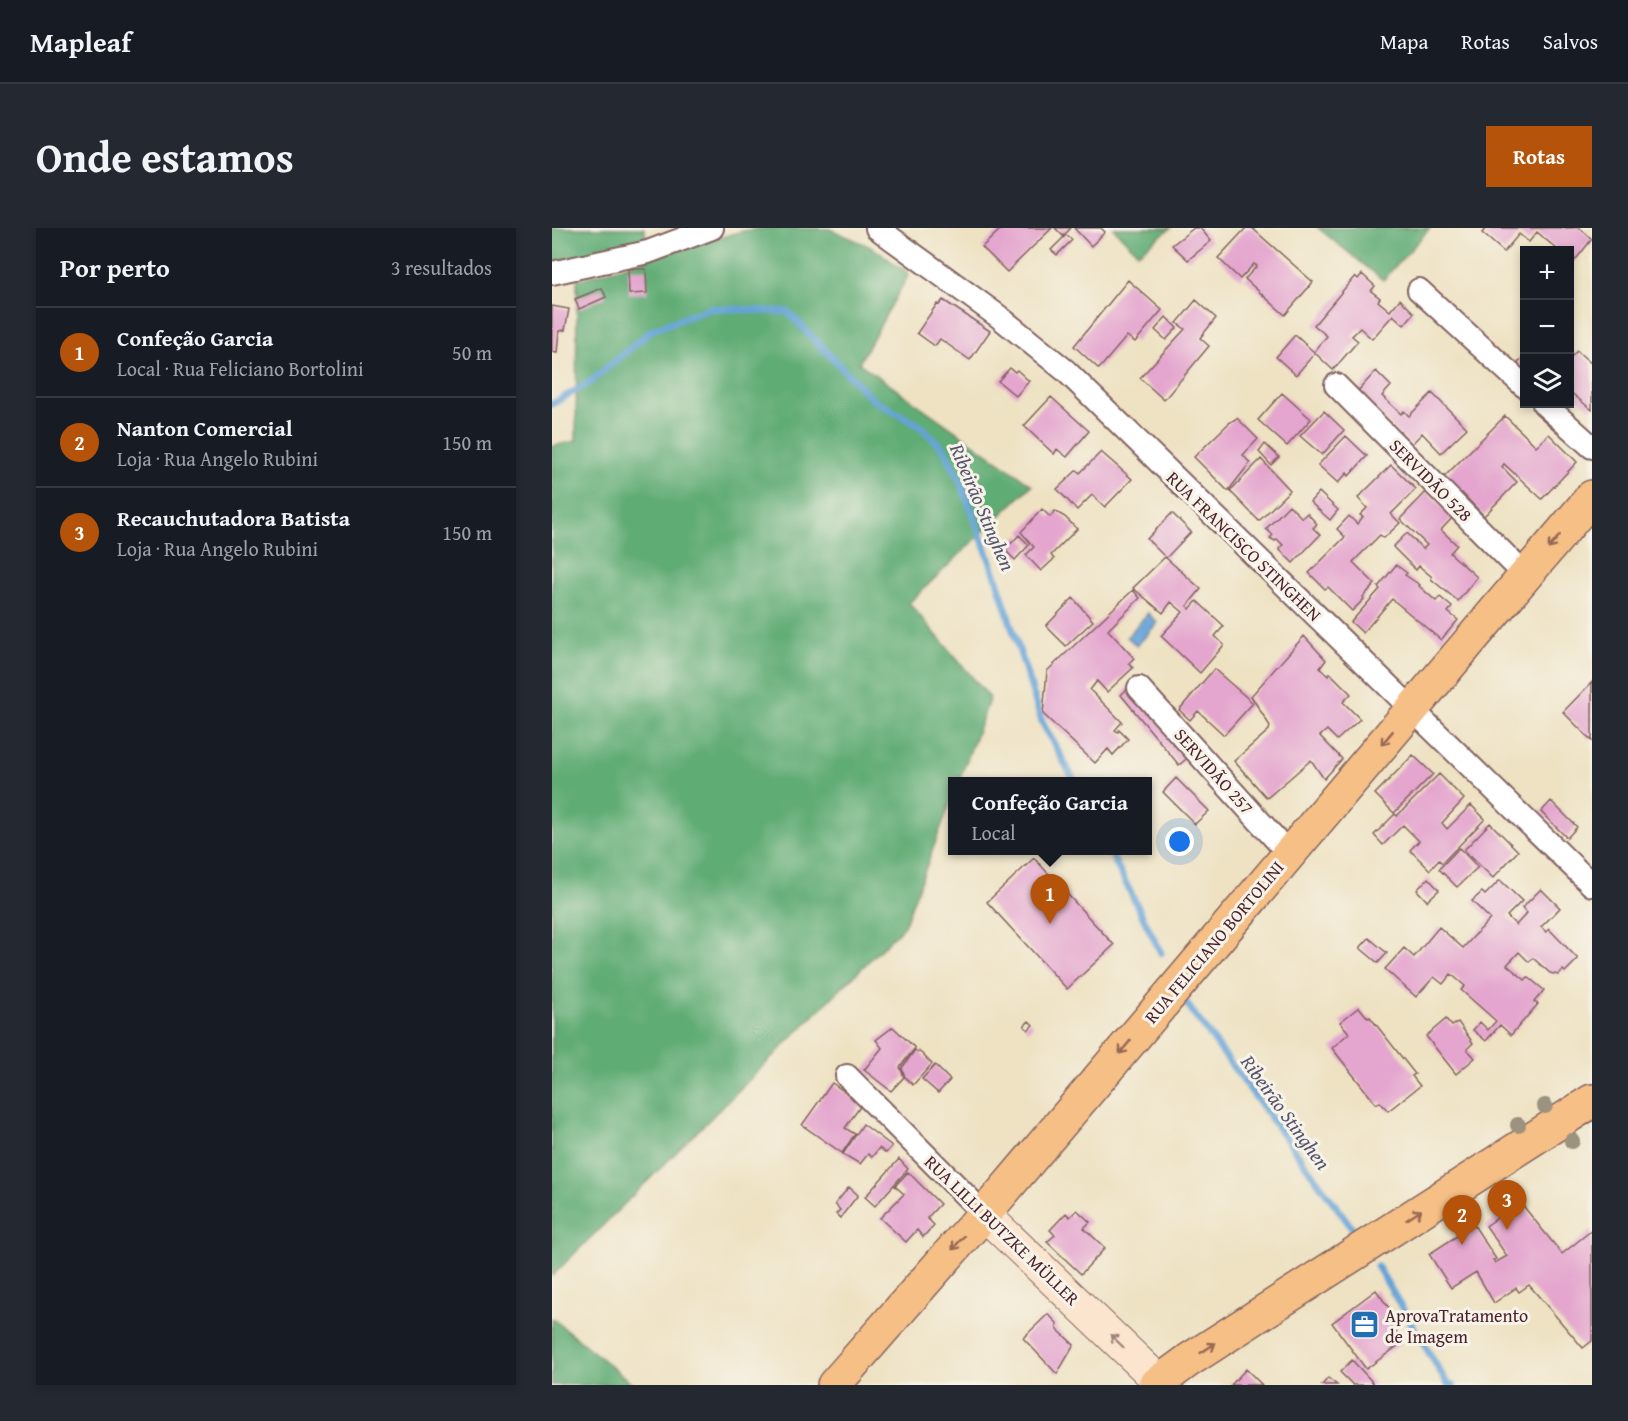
<!DOCTYPE html>
<html lang="pt">
<meta charset="utf-8">
<style>
:root{--surface:#171b24;--page:#242831;--text:#f1f3f6;--muted:#9ea1a6;--line:#363941;--accent:#b45309}
body{margin:0;font-family:"Gentium Book Plus",serif;background:var(--page);color:var(--text)}
.controls{position:absolute;right:18px;top:18px;display:grid;overflow:hidden;border-radius:0px;box-shadow:0 3px 9px #0003}
.controls button{width:54px;height:54px;display:grid;place-items:center;padding:0;border:0;border-bottom:2px solid var(--line);background:var(--surface);color:var(--text);font:30px sans-serif}
.you{position:absolute;left:628px;top:614px;width:21px;height:21px;margin:-15px;border:4px solid #fff;border-radius:50%;background:#1a73e8;box-shadow:0 0 0 9px #1a73e833}
.badge{display:grid;place-items:center;width:39px;height:39px;border-radius:50%;background:var(--accent);color:#fff;font-size:20px;font-weight:700}
.pin{position:absolute;translate:-50% -50px;filter:drop-shadow(0 2px 3px #0008)}
.pin::after{content:'';position:absolute;top:32px;width:21px;height:18px;background:inherit;clip-path:polygon(0 0,100% 0,50% 100%)}
.popup{position:absolute;left:396px;top:549px;width:204px;height:78px;box-sizing:border-box;display:grid;place-content:center;border-radius:0px;background:var(--surface);filter:drop-shadow(0 2px 4px #0005);font-size:20px;white-space:nowrap;color:var(--muted)}
.popup b{font-size:22px;color:var(--text)}
.popup::after{content:'';position:absolute;left:50%;top:100%;margin-left:-12px;border:12px solid transparent;border-top-color:var(--surface)}
.list{margin:0;padding:0;list-style:none}
h2{display:flex;justify-content:space-between;align-items:center;height:78px;margin:0;padding:0 24px;font-size:26px}
h2 small{font-size:20px;font-weight:400;color:var(--muted)}
.list li{display:grid;grid-template-columns:39px 1fr auto;gap:18px;align-items:center;box-sizing:border-box;height:90px;padding:0 24px;border-top:2px solid var(--line)}
.list b{display:block;font-size:22px;white-space:nowrap}
.list p{margin:0;font-size:20px;white-space:nowrap;color:var(--muted)}
.list em{font-size:20px;font-style:normal;color:var(--muted)}
.icon{flex:none;width:33px;height:33px;fill:none;stroke:currentColor;stroke-width:2;stroke-linecap:round;stroke-linejoin:round}
.map{position:relative;flex:none;width:1040px;height:1157px;overflow:hidden;border-radius:0px}
header{display:flex;align-items:center;gap:36px;box-sizing:border-box;height:84px;padding:0 30px;background:var(--surface);border-bottom:2px solid var(--line)}
header strong{font-size:28px}
nav{display:flex;gap:33px;margin-inline-start:auto;font-size:21px}
.intro{display:flex;align-items:center;justify-content:space-between;box-sizing:border-box;height:144px;padding:0 36px}
h1{margin:0;font-size:42px}
.button{padding:15px 27px;border-radius:0px;background:var(--accent);color:#fff;font-size:21px;font-weight:700}
main{display:flex;gap:36px;padding:0 36px}
aside{flex:1;background:var(--surface);border-radius:0px;box-shadow:0 3px 9px #0003}
.map>svg:first-child{display:block}
.forest{fill:#60ac75;stroke:#556650;stroke-width:1.5}
.water{fill:#65a3d7;stroke:#586181;stroke-width:1.5}
.lines{fill:none;stroke-linecap:round;stroke-linejoin:round}
.stream{stroke:#65a3d7;stroke-width:7}
.building{fill:#e4a5ce}
.street-casing{stroke:#836360;stroke-width:26}
.secondary-casing{stroke:#836360;stroke-width:34}
.primary-casing{stroke:#836360;stroke-width:36}
.street{stroke:#fff;stroke-width:22}
.secondary{stroke:#fbe5cf;stroke-width:32}
.primary{stroke:#f5bf86;stroke-width:33}
.tree{fill:#9b927f}
.oneway{stroke:#976754}
.oneway2{stroke:#a2827d}
.labels{text-anchor:middle;dominant-baseline:central;stroke-width:6;stroke-linejoin:round;paint-order:stroke}
.street-label{font-size:18px;fill:#4a1f2b;stroke:#f7f3e8}
.poi-label{font-size:18px;fill:#4a1f2b;stroke:#f7f3e8;text-anchor:start}
.water-label{font-size:20px;font-style:italic;fill:#555470;stroke:#f7f3e8}
</style>
<header>
<strong>Mapleaf</strong>
<nav><a>Mapa</a><a>Rotas</a><a>Salvos</a></nav>
</header>
<div class="intro"><h1>Onde estamos</h1><a class="button">Rotas</a></div>
<main>
<aside>
<h2>Por perto<small>3 resultados</small></h2>
<ul class="list">
<li><span class="badge">1</span><div><b>Confeção Garcia</b><p>Local · Rua Feliciano Bortolini</p></div><em>50 m</em></li>
<li><span class="badge">2</span><div><b>Nanton Comercial</b><p>Loja · Rua Angelo Rubini</p></div><em>150 m</em></li>
<li><span class="badge">3</span><div><b>Recauchutadora Batista</b><p>Loja · Rua Angelo Rubini</p></div><em>150 m</em></li>
</ul>
</aside>
<div class="map">
<svg width="1040" height="1157" viewBox="0 0 1040 1157">
<rect width="100%" height="100%" fill="#f7f3e8"/>
<filter id="ink" filterUnits="userSpaceOnUse"><feTurbulence type="fractalNoise" baseFrequency=".0167" numOctaves="2"/><feDisplacementMap in="SourceGraphic" scale="12" xChannelSelector="R" yChannelSelector="G"/><feConvolveMatrix kernelMatrix="1 2 1 2 8 2 1 2 1" color-interpolation-filters="sRGB"/></filter>
<filter id="wash" filterUnits="userSpaceOnUse"><feTurbulence type="fractalNoise" baseFrequency=".008" numOctaves="4" result="noise"/><feDisplacementMap in="SourceGraphic" scale="24" xChannelSelector="R" yChannelSelector="G"/><feGaussianBlur stdDeviation="1.35" result="paint"/><feColorMatrix in="noise" values="0 0 0 0 0 0 0 0 0 0 0 0 0 0 0 0 0 1.4 0 .05"/><feComposite in="paint" operator="in"/></filter>
<g filter="url(#wash)">
<rect width="100%" height="100%" fill="#eee2c3"/>
<!-- forest -->
<path class="forest" d="M0,0H92L95,12L23,32L0,35Z
M215,0L278,1L321,20L357,46L307,135L480,257L357,375L438,470L407,553L400,554V570L352,698L0,1048V218L24,213L25,52L190,3Z
M561,0H619L586,25Z
M766,0H878L831,52Z
M0,1090L82,1157H0Z"/>
<!-- water -->
<path class="water" d="M596,385L605,395L585,418L575,409Z"/>
<g class="lines">
<!-- stream -->
<path class="stream" d="M0,176L37,155L100,102L158,80L236,84L320,171L368,198L392,221L411,260L444,349L490,494L523,554
M557,622L609,725
M634,775L809,1012
M825,1038L895,1155L901,1157"/>
</g>
<g id="blocks">
<!-- building -->
<path class="building" d="M450,0H500L455,44L430,19Z
M503,0H519L511,8Z
M522,0H549L553,4L539,18Z
M642,0H648L659,13L636,32L620,17Z
M694,0H700L761,54L733,87L693,51L705,38L702,36L688,51L666,30Z
M934,0H1028L1040,11L1021,35L1017,32V22H1006L985,4L977,14L967,6L952,24L930,5Z
M514,7L520,12L505,27L499,22Z
M76,41H94L95,65L77,66Z
M810,46L823,58L819,63L828,70L826,73L838,83L848,71L862,85L852,97L841,87L820,111L808,100L800,108L806,113L781,142L763,125L744,147L724,129L743,107L762,124L775,108L762,97L803,48L806,51Z
M576,52L610,82L583,114L575,108L547,141L522,118Z
M50,60L54,69L27,81L23,71Z
M391,72L438,103L418,132L388,111L383,118L365,105L385,76L387,77Z
M644,72L664,90L648,110L657,118L612,172L588,150L633,101L625,95Z
M0,78L17,81L13,102L7,103L5,125L0,124Z
M614,89L625,100L614,112L603,102Z
M1025,123L1040,136V182L1017,163V131Z
M972,128V144L965,136Z
M458,140L463,144L465,142L477,153L464,168L446,153Z
M824,143L839,158L830,168L849,186L852,183L857,188L880,165L915,200L889,225L870,205L858,218L804,165Z
M730,165L759,191L735,218L706,192Z
M499,169L537,203L515,229L505,221L502,226L472,198Z
M772,183L792,202L770,227L748,208Z
M953,188L984,218L997,206L1025,234L990,271L952,236L950,239L965,254L932,288L910,265L907,267L890,251Z
M685,190L706,211L691,227L698,235L676,263L642,229L677,195Z
M794,208L815,228L797,248L795,245L786,255L766,237Z
M713,216L727,229L719,237L707,224Z
M549,224L580,251L553,279L540,267L525,282L505,261L525,242L528,245Z
M709,231L738,262L707,293L678,263Z
M839,237L864,261L839,286L848,295L832,310L828,307L801,334L823,356L811,369L812,371L800,383L776,359L773,361L757,345L793,309L785,301L797,288L805,296L811,289L808,287L815,280L806,270Z
M875,263L901,289L889,302L905,317L898,325L925,349L906,373L879,351L880,349L867,338L864,342L841,319L855,305L871,321L875,317L848,291Z
M767,264L786,282L778,292L758,274Z
M737,277L750,290L755,285L765,296L761,300L768,307L741,335L727,321L731,317L725,311L723,313L718,310L721,307L714,301Z
M490,281L498,289L503,283L513,289L525,301L499,327L502,331L489,343L474,327L482,319L469,304Z
M620,285L639,304L614,330L595,311Z
M467,307L477,317L463,332L453,322Z
M613,329L649,361L635,378L638,381L645,373L672,398L663,408L672,417L648,445L609,408L631,384L619,374L611,385L581,360Z
M844,337L855,345L853,347L868,357L867,358L884,373L888,369L900,379L896,384L906,392L889,412L840,371L811,405L799,394L828,361L826,359Z
M581,362L588,370L556,402L582,430L577,435L581,440L555,464L545,453L538,462L570,494L563,502L566,504L567,502L576,511L561,527L556,521L543,535L491,486L495,443Z
M521,370L541,393L514,418L494,398Z
M752,408L774,432L768,440L776,448L778,445L799,466L791,474L808,491L785,512L775,502L768,508L790,531L772,551L759,532L715,570L682,533L717,502L718,498L699,468Z
M662,441L701,475L672,507L646,483L638,492L627,482Z
M1040,454V513L1011,484Z
M580,456L639,527L627,537L569,467Z
M861,527L881,546L842,585L823,566Z
M887,546L912,571L890,595L895,601L919,577L933,591L890,635L887,632L878,642L858,622L867,613L851,597L831,617L822,607L843,586L845,588Z
M624,550L657,583L643,596L611,564Z
M999,573L1025,599L1015,610L989,584Z
M938,595L966,623L941,650L912,622Z
M907,620L926,639L905,659L887,641Z
M482,630L562,717L515,761L435,674Z
M876,650L887,662L875,673L865,662Z
M948,652L970,673L955,688L964,697L975,685L970,680L989,661L1008,680L989,699L994,704L997,701L1026,731L1013,744L1011,742L1006,747L998,745L981,730L977,734L967,724L955,737L973,752L976,749L992,762L982,774L986,776L959,807L948,797L934,813L921,802L928,794L936,802L944,793L909,762L913,758L899,746L891,756L882,749L864,769L833,741L852,720L862,729L887,699L911,720L938,691L920,673L930,664L933,667Z
M817,710L835,725L826,735L808,720Z
M807,779L816,790L818,789L863,846L860,848L868,858L836,883L828,874L824,876L780,820L797,805L788,794Z
M894,791L900,798L906,794L921,815L915,821L923,830L904,846L874,808Z
M477,793L481,797L476,802L472,798Z
M341,799L363,820L348,839L352,849L339,863L312,842L330,820L324,812Z
M363,822L366,824L367,823L380,836L361,857L353,849L350,840Z
M383,837L398,852L386,865L370,851Z
M280,855L310,876L293,900L303,906L290,925L250,897Z
M311,896L340,918L334,925L327,920L320,929L316,926L308,936L291,926Z
M347,931L356,941L323,978L313,969Z
M356,944L388,976L375,990L382,997L371,1009L365,1002L354,1014L328,990L352,966L343,958Z
M297,959L306,967L288,990L284,986L288,982L283,976Z
M968,974L1010,1026L1040,1002V1113L1031,1120L977,1057L967,1064L964,1060L942,1075L924,1044L899,1060L877,1026L922,997L944,1031L941,1032L943,1035L955,1028L934,998Z
M525,982L538,994L532,1000L553,1020L529,1046L495,1014L503,1007L498,1002L514,985L518,989Z
M824,1062L847,1094L840,1099L851,1114L814,1141L780,1095Z
M496,1086L505,1095V1101L522,1117L505,1146L471,1110Z
M800,1132L823,1157H801L788,1144Z
M694,1141L710,1157H679Z
M776,1150L785,1157H770Z"/>
</g>
</g>
<g filter="url(#ink)">
<use href="#blocks" fill-opacity="0" stroke="#836360" stroke-width="1.5"/>
<g class="lines">
<defs>
<path id="street" d="M325,0L446,88L514,143L1040,657
M0,45L96,24L160,0
M867,62L972,158
M784,157L973,347
M992,176L1040,219
M587,460L737,626
M295,848L432,986"/>
<path id="secondary" d="M432,986L607,1153"/>
<path id="primary" d="M282,1157L432,986L1040,269
M603,1157L637,1132L1040,873"/>
</defs>
<!-- street casing -->
<use href="#street" class="street-casing"/>
<!-- secondary casing -->
<use href="#secondary" class="secondary-casing"/>
<!-- primary casing -->
<use href="#primary" class="primary-casing"/>
<!-- street -->
<use href="#street" class="street"/>
<!-- secondary -->
<use href="#secondary" class="secondary"/>
<!-- primary -->
<use href="#primary" class="primary"/>
</g>
<!-- trees -->
<g class="tree">
<circle cx="993" cy="878" r="8"/>
<circle cx="966" cy="897" r="8"/>
<circle cx="1020" cy="913" r="8"/>
</g>
<!-- one-way arrows -->
<defs><path id="oneway-shaft" d="M-6 0H5M1.5-3L5.5 0L1.5 3" fill="none" stroke-width="1.6" stroke-linecap="round" stroke-linejoin="round" transform="scale(1.5)"/></defs>
<g class="oneway">
<use href="#oneway-shaft" transform="translate(1002 314) rotate(130)"/>
<use href="#oneway-shaft" transform="translate(835 510) rotate(130)"/>
<use href="#oneway-shaft" transform="translate(573 819) rotate(130)"/>
<use href="#oneway-shaft" transform="translate(862 987) rotate(-33)"/>
<use href="#oneway-shaft" transform="translate(406 1015) rotate(131)"/>
<use href="#oneway-shaft" transform="translate(656 1120) rotate(-33)"/>
</g>
<use class="oneway2" href="#oneway-shaft" transform="translate(565 1113) rotate(-136)"/>
</g>
<!-- icons -->
<defs>
<symbol id="office-square" viewBox="-11 -11 22 22"><rect x="-9" y="-9" width="18" height="18" rx="4" fill="#1f6fb2" stroke="#f7f3e8"/><path d="M-6-3h4V-5.5h4V-3h4V5H-6ZM-1-4.5V-3h2v-1.5ZM-6 0V1H6V0Z" fill="#fff"/></symbol>
</defs>
<g fill-rule="evenodd">
<use href="#office-square" x="796" y="1080" width="33" height="33"/>
</g>
<g class="labels">
<!-- street labels -->
<g class="street-label">
<text transform="translate(879 252) rotate(45)">SERVIDÃO 528</text>
<text transform="translate(692 318) rotate(44)">RUA FRANCISCO STINGHEN</text>
<text transform="translate(662 543) rotate(48)">SERVIDÃO 257</text>
<text transform="translate(662 714) rotate(-50)">RUA FELICIANO BORTOLINI</text>
<text transform="translate(450 1002) rotate(44)">RUA LILLI BUTZKE MÜLLER</text>
</g>
<!-- poi labels -->
<g class="poi-label">
<text x="833" y="1087">AprovaTratamento<tspan x="833" dy="21">de Imagem</tspan></text>
</g>
<!-- water labels -->
<g class="water-label">
<text transform="translate(431 279) rotate(67)">Ribeirão Stinghen</text>
<text transform="translate(734 884) rotate(54)">Ribeirão Stinghen</text>
</g>
</g>
</svg>
<div class="controls">
<button>+</button>
<button>−</button>
<button><svg class="icon" aria-label="layers" viewBox="0 0 24 24"><path d="M12 4l9 5-9 5-9-5zM3 14l9 5 9-5"/></svg></button>
</div>
<div class="you"></div>
<div class="pin badge" style="left:498px;top:696px">1</div>
<div class="popup"><b>Confeção Garcia</b>Local</div>
<div class="pin badge" style="left:910px;top:1017px">2</div>
<div class="pin badge" style="left:955px;top:1002px">3</div>
</div>
</main>
